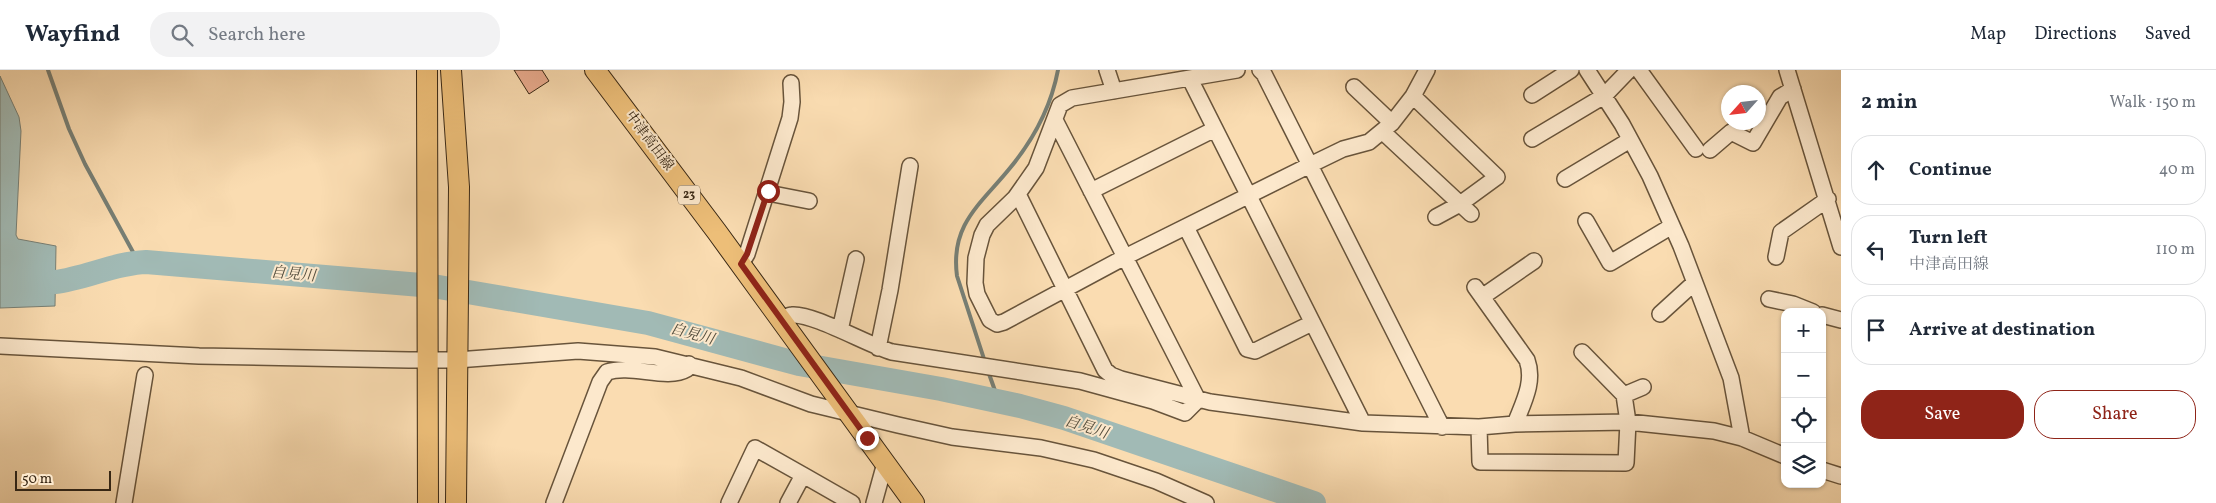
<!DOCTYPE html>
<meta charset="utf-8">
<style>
:root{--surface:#fff;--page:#f2f2f3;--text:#1f2937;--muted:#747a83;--line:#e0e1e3;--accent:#8f2418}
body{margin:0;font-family:Vollkorn,"Noto Serif JP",serif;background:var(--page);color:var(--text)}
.controls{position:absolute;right:15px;bottom:15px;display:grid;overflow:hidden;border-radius:10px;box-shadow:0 1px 4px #0004}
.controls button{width:45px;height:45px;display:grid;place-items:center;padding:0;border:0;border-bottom:1px solid var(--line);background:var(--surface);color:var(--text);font:25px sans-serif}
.compass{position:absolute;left:1721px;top:15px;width:45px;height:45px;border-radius:50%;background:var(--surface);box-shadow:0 1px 4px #0004;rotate:243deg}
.scale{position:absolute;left:15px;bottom:12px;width:96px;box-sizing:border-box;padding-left:5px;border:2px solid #382714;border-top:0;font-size:14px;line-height:18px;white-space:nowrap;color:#382714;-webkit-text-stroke:4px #fce8cc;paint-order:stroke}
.stop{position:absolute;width:15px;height:15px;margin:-11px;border:4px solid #8f2418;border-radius:50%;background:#fff}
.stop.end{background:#8f2418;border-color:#fff;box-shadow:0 1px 5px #0008}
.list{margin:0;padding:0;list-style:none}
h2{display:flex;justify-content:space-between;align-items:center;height:65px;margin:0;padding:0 20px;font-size:21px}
h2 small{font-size:16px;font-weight:400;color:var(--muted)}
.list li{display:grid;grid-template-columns:32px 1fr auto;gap:15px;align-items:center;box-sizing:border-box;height:70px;margin:0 10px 10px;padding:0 10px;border:1px solid var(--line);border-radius:20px}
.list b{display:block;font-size:19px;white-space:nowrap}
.list p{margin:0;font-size:16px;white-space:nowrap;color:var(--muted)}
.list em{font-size:16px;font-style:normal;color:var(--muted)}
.actions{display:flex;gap:10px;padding:15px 20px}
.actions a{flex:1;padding:11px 0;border:1px solid var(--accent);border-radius:20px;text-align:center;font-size:18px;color:var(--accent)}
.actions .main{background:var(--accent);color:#fff}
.icon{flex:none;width:28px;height:28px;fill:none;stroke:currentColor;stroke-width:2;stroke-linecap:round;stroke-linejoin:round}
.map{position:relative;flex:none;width:1841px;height:433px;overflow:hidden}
header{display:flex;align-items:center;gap:30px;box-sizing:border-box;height:70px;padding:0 25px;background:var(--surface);border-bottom:1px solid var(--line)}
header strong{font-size:24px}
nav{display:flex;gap:28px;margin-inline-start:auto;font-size:18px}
.search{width:350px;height:45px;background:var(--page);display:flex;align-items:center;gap:12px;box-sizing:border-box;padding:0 18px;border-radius:20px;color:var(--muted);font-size:19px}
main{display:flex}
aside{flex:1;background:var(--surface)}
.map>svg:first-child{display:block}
.water{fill:#a1bab5;stroke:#777f75}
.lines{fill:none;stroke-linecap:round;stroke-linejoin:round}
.stream{stroke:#777f75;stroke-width:4}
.river{stroke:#a1bab5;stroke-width:24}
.building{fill:#eaac8f;stroke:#382714}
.minor-casing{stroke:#68543b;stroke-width:18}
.major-casing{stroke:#382714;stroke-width:22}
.minor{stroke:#fce8cc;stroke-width:15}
.major{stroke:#edbe78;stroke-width:20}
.route{stroke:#8f2418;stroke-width:6}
.labels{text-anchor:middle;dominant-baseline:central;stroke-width:4;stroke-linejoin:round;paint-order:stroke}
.shield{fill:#fce8cc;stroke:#73614b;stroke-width:1}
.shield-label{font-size:12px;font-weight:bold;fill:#382714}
.street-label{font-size:14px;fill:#382714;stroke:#fce8cc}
.water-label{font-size:15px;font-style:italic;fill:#524c3c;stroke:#fce8cc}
</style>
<header>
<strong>Wayfind</strong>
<div class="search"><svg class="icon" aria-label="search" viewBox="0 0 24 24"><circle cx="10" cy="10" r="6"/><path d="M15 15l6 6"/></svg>Search here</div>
<nav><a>Map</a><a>Directions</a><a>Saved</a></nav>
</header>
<main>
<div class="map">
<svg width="1841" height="433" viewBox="0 0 1841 433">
<rect width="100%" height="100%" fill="#fadcb1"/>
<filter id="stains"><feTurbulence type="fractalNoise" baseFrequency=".004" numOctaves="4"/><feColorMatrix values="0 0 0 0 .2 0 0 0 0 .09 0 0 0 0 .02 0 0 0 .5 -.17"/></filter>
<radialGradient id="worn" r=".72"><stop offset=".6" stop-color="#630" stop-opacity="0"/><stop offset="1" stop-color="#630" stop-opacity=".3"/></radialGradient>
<!-- water -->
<path class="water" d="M0,6L19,47L21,61L16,165L18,169L56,176L55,236L0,238Z"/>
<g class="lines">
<!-- stream -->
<path class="stream" d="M48,0L69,59L85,94L139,193
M985,292L957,206C950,154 981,134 1010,98C1034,69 1051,37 1058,0
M988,301L999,332"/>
<!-- river -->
<path class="river" d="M55,212C86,208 115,193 146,192L433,216L648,253L799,294L941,319L1020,336L1064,348L1314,433"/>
</g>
<!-- building -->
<path class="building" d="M514,0H542L549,11L529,24Z"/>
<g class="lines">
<defs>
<path id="minor" d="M1107,0L1114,21
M1237,0L1072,28L1060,35L1036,98L1015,128L987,155L982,165L976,188L975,213L977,224L990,250L997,254L1004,252L1125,187L1310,95L1343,79L1369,72L1392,53L1413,26L1427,0
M1260,0L1264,4L1442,357
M1587,0L1622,54L1650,106L1681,176L1731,308L1742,368
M1639,0L1696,79
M1787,0L1841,177
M1190,9L1363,353
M1354,17L1392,53
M1532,25L1571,0
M1413,26L1497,107L1460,134L1436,147
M1383,62L1471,144
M1532,69L1604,26L1629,0
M1710,80L1731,62L1753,73L1780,27L1793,19
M1565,109L1630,70
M1091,121L1215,59
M768,123L809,131
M1018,124L1105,300L1111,305L1121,309L1210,332L1363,353L1479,357L1515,354L1628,352L1714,361L1742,368L1785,386
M1586,151L1610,193L1672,156
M1186,157L1247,279L1255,281L1312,253
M1776,187L1781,162L1828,129
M741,194L747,184L790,48L792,32L791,13
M1475,217L1527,290C1535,312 1523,333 1515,354
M1482,227L1534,191
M1769,229L1793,234L1813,242
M1660,244L1694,213
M1822,245L1841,250
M781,249C784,248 789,245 792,245C813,243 868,275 892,282L1080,311L1153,331L1185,343L1198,330L1055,50
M840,260L856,189
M0,276L199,286L409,290H457L578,281L655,287L741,308L811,334L898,355L952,367L1041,378L1094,390L1156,411L1206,433
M878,278L890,220L910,96
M1582,282L1624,325
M1479,357L1480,392L1626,393L1628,352L1624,325L1643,317
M1822,400L1841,406
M124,433L145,305
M554,433L600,312L607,302C632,294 667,311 687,299L689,294
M729,433L755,378L803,405
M788,433L803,405L852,433
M874,433L885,393"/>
<path id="major" d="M427,0L428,433
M451,0L459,117L456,433
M595,0L717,162L914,433"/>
</defs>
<!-- minor casing -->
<use href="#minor" class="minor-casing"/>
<!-- major casing -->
<use href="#major" class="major-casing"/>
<!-- minor -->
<use href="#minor" class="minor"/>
<!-- major -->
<use href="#major" class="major"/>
</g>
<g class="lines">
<!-- route -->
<path class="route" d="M768,121L747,184L741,194L867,368"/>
</g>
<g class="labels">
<!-- shield labels -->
<rect class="shield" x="678" y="115.5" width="22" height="19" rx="4"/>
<g class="shield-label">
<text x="689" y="125">23</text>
</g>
<!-- street labels -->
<g class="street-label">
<text transform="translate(649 71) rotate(53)">中津高田線</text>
</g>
<!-- water labels -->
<g class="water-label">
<text transform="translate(293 205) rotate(5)">自見川</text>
<text transform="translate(692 265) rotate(15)">自見川</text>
<text transform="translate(1086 358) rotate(18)">自見川</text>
</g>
</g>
<rect width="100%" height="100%" filter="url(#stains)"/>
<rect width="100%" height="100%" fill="url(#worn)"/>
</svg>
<div class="controls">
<button>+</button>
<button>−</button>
<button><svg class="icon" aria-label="locate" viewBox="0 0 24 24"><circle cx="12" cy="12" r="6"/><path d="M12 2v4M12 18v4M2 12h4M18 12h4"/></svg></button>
<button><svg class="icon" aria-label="layers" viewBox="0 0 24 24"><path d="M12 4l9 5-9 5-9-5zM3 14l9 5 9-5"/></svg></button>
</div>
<svg class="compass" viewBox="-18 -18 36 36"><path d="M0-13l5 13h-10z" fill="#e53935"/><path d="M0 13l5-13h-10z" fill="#747a83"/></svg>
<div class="scale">50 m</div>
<div class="stop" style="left:768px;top:121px"></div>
<div class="stop end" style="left:867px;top:368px"></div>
</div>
<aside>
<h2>2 min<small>Walk · 150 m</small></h2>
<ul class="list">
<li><svg class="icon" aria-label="ahead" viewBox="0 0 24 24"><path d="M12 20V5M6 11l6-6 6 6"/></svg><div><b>Continue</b></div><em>40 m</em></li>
<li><svg class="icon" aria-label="left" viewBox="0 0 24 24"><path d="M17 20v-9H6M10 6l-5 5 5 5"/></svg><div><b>Turn left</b><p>中津高田線</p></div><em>110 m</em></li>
<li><svg class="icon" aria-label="arrive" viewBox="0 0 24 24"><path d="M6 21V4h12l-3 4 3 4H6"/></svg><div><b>Arrive at destination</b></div></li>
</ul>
<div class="actions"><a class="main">Save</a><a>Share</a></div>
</aside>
</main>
